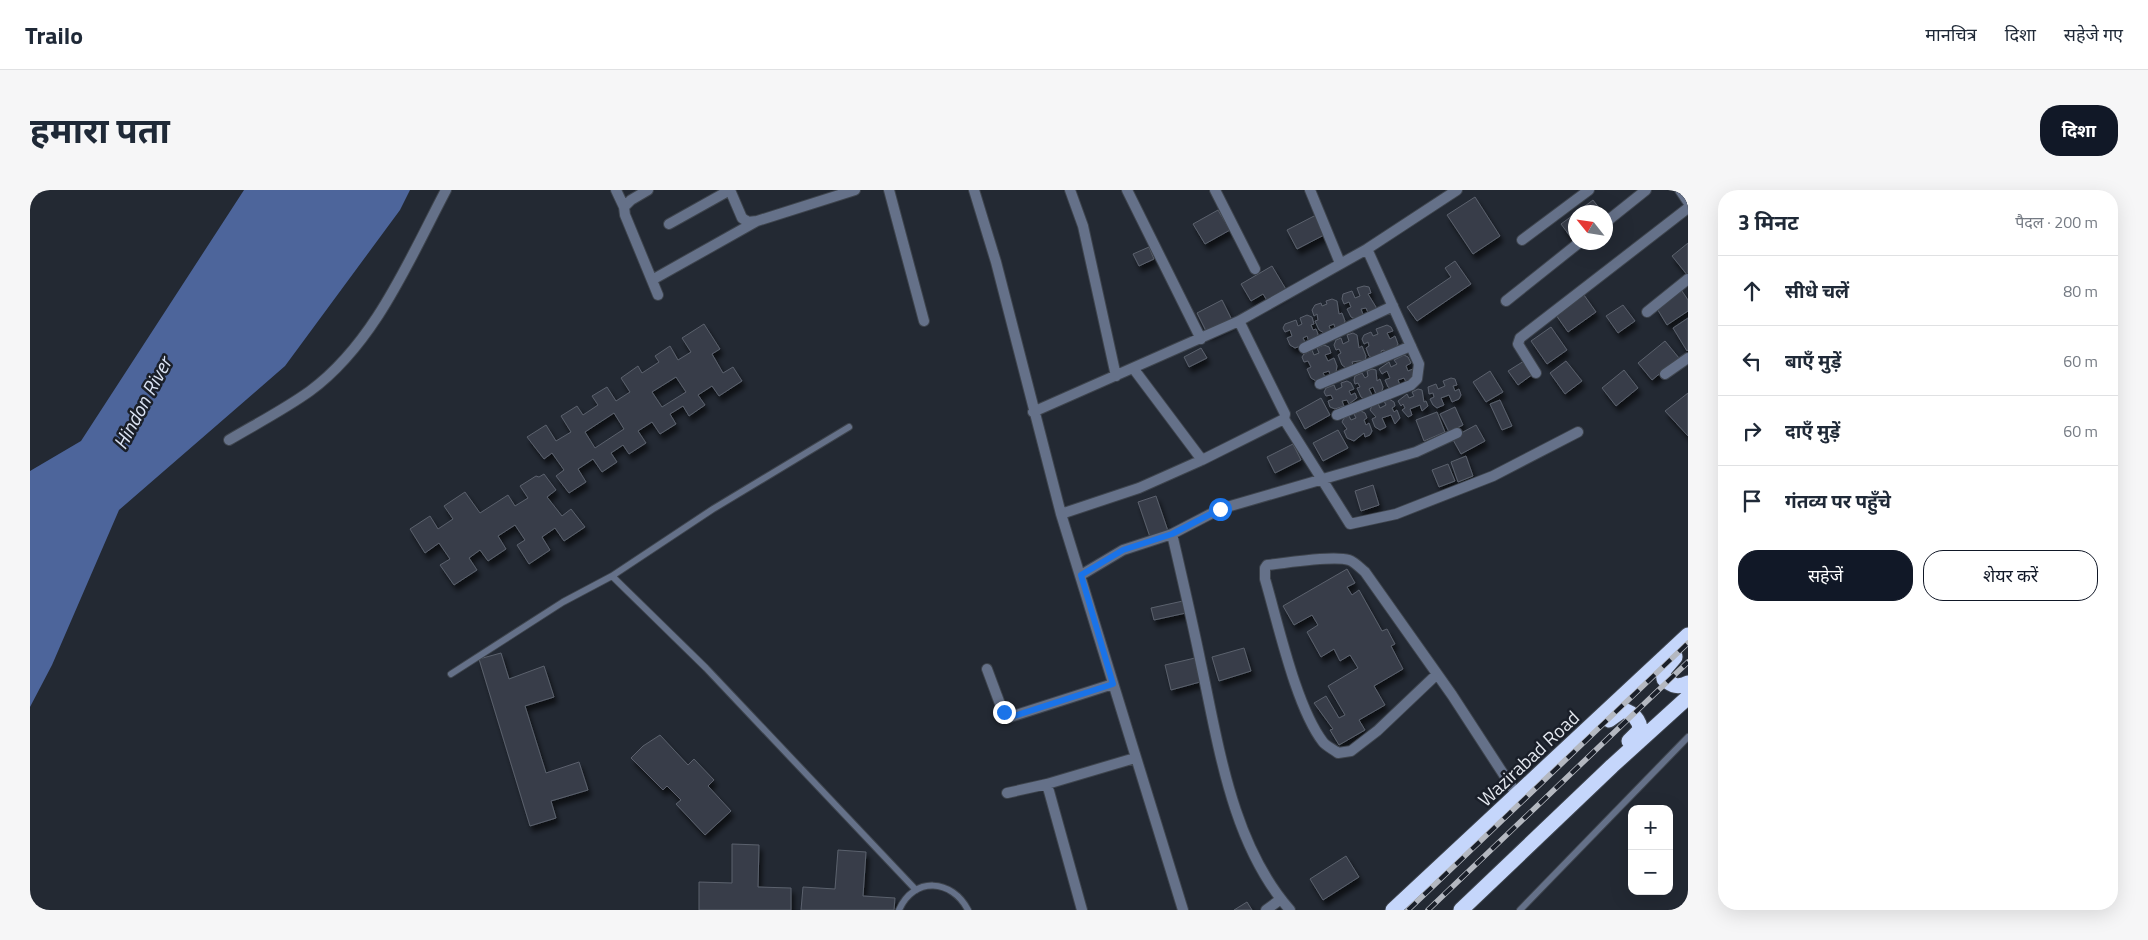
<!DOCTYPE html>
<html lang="hi">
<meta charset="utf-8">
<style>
:root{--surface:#fff;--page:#f6f6f7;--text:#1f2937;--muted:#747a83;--line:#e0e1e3;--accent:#111827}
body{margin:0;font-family:"Titillium Web","Noto Sans Devanagari",sans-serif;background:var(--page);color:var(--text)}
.controls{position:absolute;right:15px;bottom:15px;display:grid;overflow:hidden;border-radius:10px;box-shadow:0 5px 20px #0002}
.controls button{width:45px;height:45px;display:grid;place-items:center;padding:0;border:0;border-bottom:1px solid var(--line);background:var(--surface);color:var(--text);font:25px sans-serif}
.compass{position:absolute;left:1538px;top:15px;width:45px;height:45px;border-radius:50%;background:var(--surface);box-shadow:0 5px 20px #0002;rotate:300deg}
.stop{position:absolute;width:15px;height:15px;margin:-11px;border:4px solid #1a73e8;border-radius:50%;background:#fff}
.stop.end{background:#1a73e8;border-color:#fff;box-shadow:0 1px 5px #0008}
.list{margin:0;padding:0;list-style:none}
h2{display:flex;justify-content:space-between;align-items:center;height:65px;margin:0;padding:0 20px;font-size:21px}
h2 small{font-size:16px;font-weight:400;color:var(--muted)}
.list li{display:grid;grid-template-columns:32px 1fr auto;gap:15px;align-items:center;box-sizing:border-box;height:70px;padding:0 20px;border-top:1px solid var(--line)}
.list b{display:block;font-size:19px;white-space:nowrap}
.list em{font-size:16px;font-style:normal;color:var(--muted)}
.actions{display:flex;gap:10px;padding:15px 20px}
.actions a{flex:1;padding:11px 0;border:1px solid var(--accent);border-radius:20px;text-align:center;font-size:18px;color:var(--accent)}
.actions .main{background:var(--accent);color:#fff}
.icon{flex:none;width:28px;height:28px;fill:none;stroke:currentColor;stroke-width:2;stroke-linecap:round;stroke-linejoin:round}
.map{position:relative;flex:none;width:1658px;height:720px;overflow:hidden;border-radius:20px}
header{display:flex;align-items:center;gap:30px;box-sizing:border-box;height:70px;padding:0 25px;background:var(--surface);border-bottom:1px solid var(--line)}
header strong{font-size:24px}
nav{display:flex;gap:28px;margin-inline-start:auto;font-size:18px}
.intro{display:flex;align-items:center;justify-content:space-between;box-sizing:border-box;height:120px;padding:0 30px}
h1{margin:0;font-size:35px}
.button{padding:12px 22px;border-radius:20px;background:var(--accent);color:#fff;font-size:18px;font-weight:700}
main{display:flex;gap:30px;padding:0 30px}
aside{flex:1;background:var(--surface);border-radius:20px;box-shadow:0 5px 20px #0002}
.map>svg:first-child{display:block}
.water{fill:#4d659b}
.building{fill:#383e49;stroke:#5b616d;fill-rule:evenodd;filter:url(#shadow)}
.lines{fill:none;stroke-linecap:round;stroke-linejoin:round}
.lane-casing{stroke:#3e444d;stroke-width:8}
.street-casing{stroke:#3e444d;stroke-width:12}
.highway-casing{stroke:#3e444d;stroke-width:17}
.lane{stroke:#657189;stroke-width:6}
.street{stroke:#657189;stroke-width:10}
.highway{stroke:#c5d6fb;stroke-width:15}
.rail-casing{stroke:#b4b8c0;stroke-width:5.5}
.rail{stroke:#1a1f29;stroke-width:4;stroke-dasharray:11;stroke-linecap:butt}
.route{stroke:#1a73e8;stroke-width:6}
.labels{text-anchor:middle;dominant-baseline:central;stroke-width:5;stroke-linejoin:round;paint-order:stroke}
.street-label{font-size:19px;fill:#e3e7ee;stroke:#1a1f29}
.water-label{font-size:20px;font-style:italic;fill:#dbe3f3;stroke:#1a1f29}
</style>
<header>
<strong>Trailo</strong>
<nav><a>मानचित्र</a><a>दिशा</a><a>सहेजे गए</a></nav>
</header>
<div class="intro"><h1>हमारा पता</h1><a class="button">दिशा</a></div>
<main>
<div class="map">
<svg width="1658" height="720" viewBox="0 0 1658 720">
<defs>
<filter id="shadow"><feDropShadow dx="3" dy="5.5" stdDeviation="2.5" flood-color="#0009"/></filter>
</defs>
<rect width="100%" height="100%" fill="#232933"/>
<!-- water -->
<path class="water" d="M214,0H380L370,20L255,176L89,320L22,475L0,517V281L51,251Z"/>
<!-- building -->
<path class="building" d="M1445,7L1470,46L1443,64L1417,25Z
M1563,10L1572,22H1547Z
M1188,20L1200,40L1175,54L1163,34Z
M1546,23V52L1545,53L1531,34Z
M1286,25L1296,44L1267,59L1257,40Z
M1658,53V86L1642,66Z
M1119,57L1124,69L1109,76L1103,64Z
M1425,71L1441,94L1387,131L1377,117L1421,87L1415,78Z
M1242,76L1257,101L1238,112L1233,104L1221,111L1211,94Z
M1334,96L1339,97L1341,103L1338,104L1346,117L1345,123L1339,125L1336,118L1331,119L1334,127L1327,130L1321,127L1317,119L1321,117L1319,112L1314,114L1312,109L1313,104L1322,101L1325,108L1330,106L1327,98Z
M1652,101L1658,110V121L1637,135L1626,117Z
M1554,105L1566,122L1538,142L1526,125Z
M1302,109L1307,111L1309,124L1312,123L1315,131L1313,136L1305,139L1304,134L1299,136L1301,141L1294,143L1289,140L1285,131L1288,130L1287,124L1284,126L1282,120L1285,115L1291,113L1292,116L1297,114L1296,111Z
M1192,110L1203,132L1178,145L1167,123Z
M1593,115L1605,131L1588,143L1576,126Z
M1277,125L1282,127L1284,134L1281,135L1283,140L1286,139L1288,144L1286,150L1279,152L1277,146L1273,148L1276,154L1265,158L1260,155L1257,148L1262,146L1260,140L1255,142L1253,138L1255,134L1266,130L1268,136L1272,134L1270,128Z
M1658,128V160L1657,161L1643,138Z
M674,134L690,159L682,164L693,183L703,177L712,191L689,206L682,196L668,205L675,215L659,226L653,216L640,224L646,234L630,244L622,232L608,241L616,253L599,264L593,255L581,263L587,272L572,282L563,269L548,279L556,292L539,303L526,286L534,280L522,263L514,269L497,247L516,235L526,251L541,242L531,226L547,216L553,225L568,215L562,206L577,197L586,211L600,202L591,188L608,176L612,183L629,172L625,166L640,156L648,170L661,162L652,148ZM646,187L656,202L632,217L622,202ZM584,223L594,239L565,258L555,242Z
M1357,135L1361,137L1363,141L1357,143L1360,149L1365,146L1368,154L1366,158L1356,163L1354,160L1351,161L1352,164L1343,168L1339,166L1336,158L1339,156L1338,152L1334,154L1332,149L1334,145L1341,142L1343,146L1348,144L1346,139Z
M1521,137L1537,160L1517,174L1501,151Z
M1323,143L1327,145L1329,158L1332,156L1336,166L1335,170L1322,172L1323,175L1316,178L1312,175L1308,165L1311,163L1309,159L1306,160L1304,155L1306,150L1311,148L1313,154L1319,151L1317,145Z
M1635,151L1649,168L1622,190L1608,173Z
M1294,155L1299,157L1301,163L1295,165L1298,171L1304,168L1307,176L1306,182L1300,185L1299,181L1293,183L1295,187L1286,191L1281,188L1277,179L1281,177L1278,171L1274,172L1272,167L1274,164L1282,160L1284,165L1289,163L1287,158Z
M1171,158L1177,168L1159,177L1154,167Z
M1374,165L1378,167L1381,173L1376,176L1378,181L1383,179L1384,188L1376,192L1374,188L1368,190L1370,195L1362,199L1358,197L1355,190L1360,188L1357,181L1352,184L1349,179L1359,172L1361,177L1367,174L1364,170Z
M1494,171L1503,184L1488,195L1478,181Z
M1536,171L1552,191L1535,204L1520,183Z
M1342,179L1346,180L1347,191L1350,189L1353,197L1352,201L1346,204L1343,197L1339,199L1342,205L1334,209L1331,207L1327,198L1330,197L1328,193L1325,194L1324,190L1325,186L1332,183L1335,188L1338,186L1337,181Z
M1594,180L1608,198L1586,216L1572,198Z
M1460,181L1473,202L1456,212L1443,192Z
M1421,188L1425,189L1427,195L1423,196L1425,201L1429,199L1431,205L1429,209L1422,212L1419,205L1411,208L1414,215L1407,218L1403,215L1400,209L1404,207L1403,203L1399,204L1398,197L1406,194L1408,199L1415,196L1413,191Z
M1317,191L1321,193L1324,199L1319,201L1321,205L1325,203L1327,208L1319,214L1317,210L1312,211L1314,216L1305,219L1300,217L1298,211L1303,209L1301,205L1296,206L1294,202L1296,198L1304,195L1306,200L1312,197L1311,193Z
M1388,199L1392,200L1394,212L1396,211L1398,216L1392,221L1390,215L1380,219L1382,225L1378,227L1372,220L1375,218L1373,214L1371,216L1368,211L1377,204L1379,208L1384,206L1382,202Z
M1658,203V246L1635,221Z
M1291,208L1300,225L1275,239L1266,222Z
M1359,209L1364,212L1365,216L1362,218L1364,222L1367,220L1370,228L1365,234L1361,225L1352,228L1356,237L1350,240L1345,237L1342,229L1346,227L1340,220L1342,216L1348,213L1350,218L1356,215L1354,211Z
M1470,210L1482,236L1472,240L1460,214Z
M1425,217L1433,235L1419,242L1410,224Z
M1331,221L1335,223L1337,228L1334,230L1336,235L1339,233L1342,241L1340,245L1335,247L1334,243L1324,251L1317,248L1314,241L1317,239L1312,232L1314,228L1319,226L1321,230L1326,228L1324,224Z
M1407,222L1415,242L1394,251L1386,230Z
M1446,235L1455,251L1431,264L1422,248Z
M1308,240L1318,258L1293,271L1283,253Z
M1263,254L1271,270L1245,283L1237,267Z
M1436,266L1443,286L1428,292L1421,272Z
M1418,274L1425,291L1409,297L1402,280Z
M514,284L526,300L517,307L532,326L541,319L555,337L534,351L525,338L512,347L520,360L499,374L487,355L495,350L485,335L468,346L476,359L458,371L450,360L439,368L447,380L424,395L410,375L420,369L409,353L395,363L380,339L400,326L408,339L423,329L414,316L435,302L450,323L478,305L485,316L498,308L490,296L506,286L509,287Z
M1343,295L1349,315L1331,321L1325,301Z
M1126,306L1138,341L1120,347L1108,312Z
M1317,379L1325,393L1317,397L1322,405L1329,400L1352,441L1357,439L1365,454L1361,456L1373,479L1344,496L1355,515L1329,530L1335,540L1309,555L1300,540L1303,539L1284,513L1296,506L1309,528L1315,525L1298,496L1328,478L1320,465L1310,471L1304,459L1291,467L1277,442L1288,435L1282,425L1264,435L1253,416Z
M1153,411L1156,423L1124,430L1121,418Z
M1214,458L1221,481L1189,491L1182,467Z
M471,463L479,489L514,476L524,507L495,516L516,583L549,572L558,600L521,611L526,628L500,636L449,469Z
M1165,468L1170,492L1141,500L1135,475Z
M630,545L658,575L664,569L684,590L678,596L701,621L675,645L646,614L651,610L637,596L633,600L601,568L613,556Z
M702,654L729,655L728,697L761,698V720H669V692L702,693Z
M808,660L836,662L833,706L865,708L864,720H771L773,697L805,699Z
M1316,666L1329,687L1293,710L1280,689Z
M1217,712L1222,720H1204Z"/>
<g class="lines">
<defs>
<path id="lane" d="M819,237L683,319L582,386L676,478L886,700
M421,484L533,412L582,386
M869,720C884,686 922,689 938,720
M1490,720L1658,547"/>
<path id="street" d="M586,0L594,17
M618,0L601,10L594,17L595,25L628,105
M700,0L712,28L718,32L727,31L825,0
M859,0L894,131
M944,0L966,72L1031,324L1153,720
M1040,0L1053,36L1086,186
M1097,0L1171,149
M1185,0L1225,79
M1280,0L1310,73
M1650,0L1658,12
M1576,32L1616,0
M639,34L700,0
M1492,50L1559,0
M622,90L727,31
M1476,111L1550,52
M1617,122L1658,89
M1274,158L1363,116
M1103,178L1172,270
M1506,183L1488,154L1490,148L1658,18
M1635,184L1658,168
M1290,194L1381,156
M1003,222L1209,131L1337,59L1427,0
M1307,225L1381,195L1387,189L1389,174L1337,59
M1254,229L1320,334L1366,324L1463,286L1548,242
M199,250C226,234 255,219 280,201C345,153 379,70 416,0
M1031,324L1109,298L1172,270L1254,229L1255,224L1209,131
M1142,344C1152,387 1162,430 1171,474C1189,557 1202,654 1260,720
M1051,385L1093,360L1142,344L1190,319L1386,262L1427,243
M957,479L973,522L980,527L1083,494
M1407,484L1347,541L1321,561L1308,563C1303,559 1296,556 1293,552C1266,517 1248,433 1235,389V378L1237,375C1257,373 1303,365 1319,370C1325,372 1330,378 1335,382L1422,505L1487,605
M1017,594L1052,720
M977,603L1017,594L1105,568
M1236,720L1251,709"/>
<path id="highway" d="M1645,467L1633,481L1634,489C1643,496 1648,498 1658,493
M1579,530L1593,520C1603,523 1610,530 1610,540L1599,551
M1363,720L1658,445
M1431,720L1582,576L1658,507"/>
</defs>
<!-- lane casing -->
<use href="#lane" class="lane-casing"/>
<!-- street casing -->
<use href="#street" class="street-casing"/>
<!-- highway casing -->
<use href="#highway" class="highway-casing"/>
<!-- lane -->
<use href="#lane" class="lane"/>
<!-- street -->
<use href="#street" class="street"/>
<!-- highway -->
<use href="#highway" class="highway"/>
<defs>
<path id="rail" d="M1378,720L1658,453
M1398,720L1658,472"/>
</defs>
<!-- rail casing -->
<use href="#rail" class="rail-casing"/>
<!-- rail -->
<use href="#rail" class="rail"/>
</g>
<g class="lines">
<!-- route -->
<path class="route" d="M974,522L980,526H984L1083,494L1051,385L1093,360L1142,344L1190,319"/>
</g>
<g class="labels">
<!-- street labels -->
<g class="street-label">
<text transform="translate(1498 568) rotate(-43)">Wazirabad Road</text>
</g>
<!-- water labels -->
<g class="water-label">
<text transform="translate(112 213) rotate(-62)">Hindon River</text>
</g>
</g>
</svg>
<div class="controls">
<button>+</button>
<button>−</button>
</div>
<svg class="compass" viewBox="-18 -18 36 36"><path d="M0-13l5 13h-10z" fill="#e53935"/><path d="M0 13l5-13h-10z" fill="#747a83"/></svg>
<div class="stop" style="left:1190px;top:319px"></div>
<div class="stop end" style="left:974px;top:522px"></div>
</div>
<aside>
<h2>3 मिनट<small>पैदल · 200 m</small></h2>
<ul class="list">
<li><svg class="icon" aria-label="ahead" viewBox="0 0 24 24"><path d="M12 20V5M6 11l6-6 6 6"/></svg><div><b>सीधे चलें</b></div><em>80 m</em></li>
<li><svg class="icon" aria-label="left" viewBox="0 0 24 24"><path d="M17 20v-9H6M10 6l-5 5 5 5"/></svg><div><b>बाएँ मुड़ें</b></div><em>60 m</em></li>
<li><svg class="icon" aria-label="right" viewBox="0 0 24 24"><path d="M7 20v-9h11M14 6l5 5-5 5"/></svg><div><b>दाएँ मुड़ें</b></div><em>60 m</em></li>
<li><svg class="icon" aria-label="arrive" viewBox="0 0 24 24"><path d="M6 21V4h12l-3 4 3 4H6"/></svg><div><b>गंतव्य पर पहुँचे</b></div></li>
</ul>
<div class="actions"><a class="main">सहेजें</a><a>शेयर करें</a></div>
</aside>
</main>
